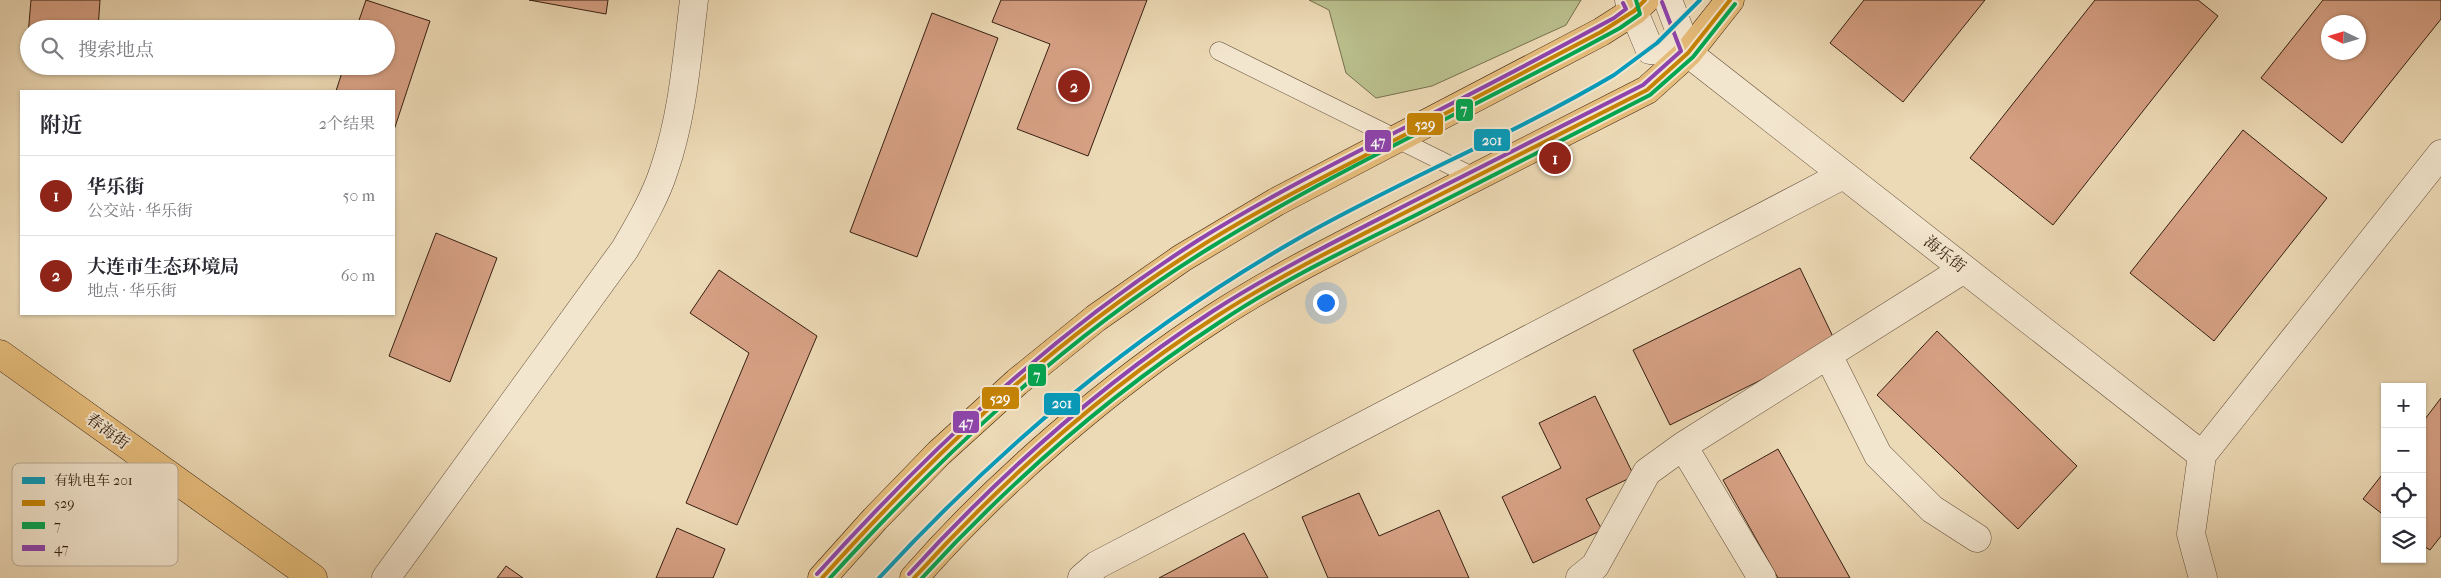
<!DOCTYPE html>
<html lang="zh">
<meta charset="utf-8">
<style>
:root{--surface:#fff;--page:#f2f2f3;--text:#2b2b33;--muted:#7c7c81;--line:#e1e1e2;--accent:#8f2418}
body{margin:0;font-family:"IM FELL French Canon","Noto Serif SC",serif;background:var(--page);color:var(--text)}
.controls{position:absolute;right:15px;bottom:15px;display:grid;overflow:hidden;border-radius:0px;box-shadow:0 1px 4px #0004}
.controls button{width:45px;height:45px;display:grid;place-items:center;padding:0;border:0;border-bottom:1px solid var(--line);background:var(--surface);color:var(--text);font:25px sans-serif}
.compass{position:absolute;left:2321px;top:15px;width:45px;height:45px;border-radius:50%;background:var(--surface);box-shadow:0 1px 4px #0004;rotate:274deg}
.you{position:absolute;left:1325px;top:302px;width:18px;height:18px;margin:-12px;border:4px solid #fff;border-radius:50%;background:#1a73e8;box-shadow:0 0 0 8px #1a73e833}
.badge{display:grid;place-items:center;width:32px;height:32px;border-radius:50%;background:var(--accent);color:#fff;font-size:16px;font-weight:700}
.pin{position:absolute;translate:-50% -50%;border:2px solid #fff;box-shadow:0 1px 5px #0006}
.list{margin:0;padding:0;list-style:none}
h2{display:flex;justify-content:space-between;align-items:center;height:65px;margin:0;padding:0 20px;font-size:21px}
h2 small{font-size:16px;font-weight:400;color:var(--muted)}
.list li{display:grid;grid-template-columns:32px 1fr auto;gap:15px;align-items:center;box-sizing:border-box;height:80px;padding:0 20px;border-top:1px solid var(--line)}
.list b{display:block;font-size:19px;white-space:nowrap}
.list p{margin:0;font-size:16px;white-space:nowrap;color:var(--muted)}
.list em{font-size:16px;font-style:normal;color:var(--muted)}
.icon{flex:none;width:28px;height:28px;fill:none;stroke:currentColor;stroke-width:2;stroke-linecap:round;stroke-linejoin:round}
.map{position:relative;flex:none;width:2441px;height:578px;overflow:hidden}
.search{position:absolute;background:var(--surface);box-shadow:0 1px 4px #0004;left:20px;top:20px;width:375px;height:55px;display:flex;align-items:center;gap:12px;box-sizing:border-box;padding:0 18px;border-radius:28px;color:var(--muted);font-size:19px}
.panel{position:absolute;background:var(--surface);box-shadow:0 1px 4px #0004;left:20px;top:90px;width:375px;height:225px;border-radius:0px}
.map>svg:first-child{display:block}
.green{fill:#b9bf8c;stroke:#776f4e}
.building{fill:#d6a084;stroke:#351f10;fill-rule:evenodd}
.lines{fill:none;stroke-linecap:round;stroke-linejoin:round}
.service-casing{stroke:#634e39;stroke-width:19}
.minor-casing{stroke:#634e39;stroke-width:29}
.trunk-casing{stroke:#351f10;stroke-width:29}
.service{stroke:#f3e6cf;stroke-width:18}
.minor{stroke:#f3e6cf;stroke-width:28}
.trunk{stroke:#e6bc7a;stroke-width:28}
.bus-1-casing{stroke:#f3e6cf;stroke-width:8}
.bus-2-casing{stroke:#f3e6cf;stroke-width:8}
.bus-3-casing{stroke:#f3e6cf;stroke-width:8}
.bus-1{stroke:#c68404;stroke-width:4}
.bus-2{stroke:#00a651;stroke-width:4}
.bus-3{stroke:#8e44ad;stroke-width:4}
.tram-1-casing{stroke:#f3e6cf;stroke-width:8}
.tram-1{stroke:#059bbb;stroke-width:4}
.labels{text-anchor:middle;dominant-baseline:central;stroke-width:4;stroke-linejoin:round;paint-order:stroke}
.street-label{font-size:16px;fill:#351f10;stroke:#f3e6cf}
.key{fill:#f3e6cf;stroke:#baaa96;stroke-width:1}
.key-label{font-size:14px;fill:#351f10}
.line-badge{stroke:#f3e6cf;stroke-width:2}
.badge-label{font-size:14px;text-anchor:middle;font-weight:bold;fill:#fff}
</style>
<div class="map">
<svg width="2441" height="578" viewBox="0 0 2441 578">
<rect width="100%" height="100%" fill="#ecd9b5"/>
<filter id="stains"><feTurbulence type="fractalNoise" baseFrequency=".004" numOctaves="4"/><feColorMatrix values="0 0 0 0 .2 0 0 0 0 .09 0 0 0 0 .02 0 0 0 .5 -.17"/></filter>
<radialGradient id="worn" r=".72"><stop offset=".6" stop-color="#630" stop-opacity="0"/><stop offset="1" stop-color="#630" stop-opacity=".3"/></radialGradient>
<!-- green -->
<path class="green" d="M1309,0H1581L1566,25L1432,86L1376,98L1346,73L1329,10Z"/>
<!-- building -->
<path class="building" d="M31,0H100L98,29H29L27,47Z
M366,0L430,21L394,130V91H336L344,66H386V29H356Z
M529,0H608L606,14Z
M1001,0H1147L1088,156L1017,129L1050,44L992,22Z
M1864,0H1985L1903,102L1830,43Z
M2095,0H2198L2218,16L2053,225L1970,158Z
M2323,0H2441V19L2342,143L2261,78ZM2328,22H2358V52H2328Z
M932,13L998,38L917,257L850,232Z
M2243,130L2327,198L2214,341L2130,273Z
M436,233L497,258L450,382L389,356Z
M1800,268L1836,343L1670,425L1633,350Z
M719,270L817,336L737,525L686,503L749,353L690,313Z
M1937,331L2077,466L2018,529L1877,395Z
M1595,396L1634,476L1586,499L1602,530L1533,563L1502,497L1561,468L1539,423Z
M2441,398V536L2430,550L2422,545V423Z
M1778,449L1850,578H1778L1723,480Z
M2385,471V516L2363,499Z
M1359,493L1379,536L1439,510L1469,578H1328L1302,517Z
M677,528L725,549L713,578H656Z
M1244,533L1268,578H1159Z
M506,566L523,578H497Z"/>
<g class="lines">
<defs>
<path id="service" d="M1219,51L1474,177"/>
<path id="minor" d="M1629,0L1650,50L1688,53L2202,455
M1668,0L1688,53
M1828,355L1878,455L1932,509L1977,538
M1683,446L1762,578
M386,578L625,249C640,223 655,198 664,170C683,115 687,57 694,0
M1082,578L1097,565L1843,175
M1580,578L1595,566L1647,472L1683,446L1964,269
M2203,578L2191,534L2202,455L2441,154"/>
<path id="trunk" d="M0,354L313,578
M822,578L875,519L939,453L1017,382L1096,318L1182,258L1276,202L1601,32L1634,11L1645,0
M914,578C997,483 1110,385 1217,316C1279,276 1346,243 1413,209C1491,169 1569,129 1647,90L1688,53L1730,0"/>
</defs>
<!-- service casing -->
<use href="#service" class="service-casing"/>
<!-- minor casing -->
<use href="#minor" class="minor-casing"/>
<!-- trunk casing -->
<use href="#trunk" class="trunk-casing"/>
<!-- service -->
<use href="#service" class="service"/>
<!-- minor -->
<use href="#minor" class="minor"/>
<!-- trunk -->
<use href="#trunk" class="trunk"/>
<defs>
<path id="bus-1" d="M822,578C932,456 1043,349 1181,259C1241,219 1306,186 1370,153C1447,112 1524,72 1601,32L1634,11L1645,0
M914,578C1004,479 1104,389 1217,316C1279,276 1346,243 1412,209C1491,169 1569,129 1647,90L1688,53L1730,0"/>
<path id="bus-2" d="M830,578C943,454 1065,338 1208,249C1340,167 1484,103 1620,28L1640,14L1636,0
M922,578C1011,481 1110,394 1220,322C1281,281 1348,249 1414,216C1493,176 1571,135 1650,95L1693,57L1735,4"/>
<path id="bus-3" d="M817,574C931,448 1054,332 1197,241C1261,201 1329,166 1396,132C1469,95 1542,57 1614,18L1626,9L1623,3
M909,574C1000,474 1100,385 1213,311C1275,271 1342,238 1408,204C1487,164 1565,124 1643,85L1681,51L1662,2"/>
</defs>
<!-- bus-1 casing -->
<use href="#bus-1" class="bus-1-casing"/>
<!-- bus-2 casing -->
<use href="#bus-2" class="bus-2-casing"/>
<!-- bus-3 casing -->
<use href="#bus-3" class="bus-3-casing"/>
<!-- bus-1 -->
<use href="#bus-1" class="bus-1"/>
<!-- bus-2 -->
<use href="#bus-2" class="bus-2"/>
<!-- bus-3 -->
<use href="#bus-3" class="bus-3"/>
<defs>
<path id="tram-1" d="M879,578C1003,444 1136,332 1294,241C1398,181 1511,136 1614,75L1657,43L1700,0"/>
</defs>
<!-- tram-1 casing -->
<use href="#tram-1" class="tram-1-casing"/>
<!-- tram-1 -->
<use href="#tram-1" class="tram-1"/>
</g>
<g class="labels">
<!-- street labels -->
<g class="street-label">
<text transform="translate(1945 254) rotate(38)">海乐街</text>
<text transform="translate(108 431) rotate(36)">春海街</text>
</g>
</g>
<!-- legend -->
<rect x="12" y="463" width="166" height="103" rx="8" class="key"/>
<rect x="22" y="477" width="23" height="7" fill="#059bbb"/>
<rect x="22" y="500" width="23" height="6" fill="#c68404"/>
<rect x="22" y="522" width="23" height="7" fill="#00a651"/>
<rect x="22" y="545" width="23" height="6" fill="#8e44ad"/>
<g class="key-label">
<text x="54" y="485">有轨电车 201</text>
<text x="54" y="508">529</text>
<text x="54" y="530">7</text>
<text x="54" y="553">47</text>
</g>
<g class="line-badge">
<rect x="1455" y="98" width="19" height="24" rx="5" fill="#00a651"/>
<rect x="1406" y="112" width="38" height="24" rx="5" fill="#c68404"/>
<rect x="1473" y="128" width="38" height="24" rx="5" fill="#059bbb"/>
<rect x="1364" y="129" width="28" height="24" rx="5" fill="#8e44ad"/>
<rect x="1027" y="363" width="20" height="24" rx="5" fill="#00a651"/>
<rect x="981" y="386" width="39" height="24" rx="5" fill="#c68404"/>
<rect x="1043" y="392" width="38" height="24" rx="5" fill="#059bbb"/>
<rect x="952" y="410" width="28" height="24" rx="5" fill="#8e44ad"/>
</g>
<g class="badge-label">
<text x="1464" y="114">7</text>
<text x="1425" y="129">529</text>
<text x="1492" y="145">201</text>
<text x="1378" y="146">47</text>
<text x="1037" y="380">7</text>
<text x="1000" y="403">529</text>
<text x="1062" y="408">201</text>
<text x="966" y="427">47</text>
</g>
<rect width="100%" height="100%" filter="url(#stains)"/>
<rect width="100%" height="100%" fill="url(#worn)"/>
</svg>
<div class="controls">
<button>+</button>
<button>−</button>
<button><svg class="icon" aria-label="locate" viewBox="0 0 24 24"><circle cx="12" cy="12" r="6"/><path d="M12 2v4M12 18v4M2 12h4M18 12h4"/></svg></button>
<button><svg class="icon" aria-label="layers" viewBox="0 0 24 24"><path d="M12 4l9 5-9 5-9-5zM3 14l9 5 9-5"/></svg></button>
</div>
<svg class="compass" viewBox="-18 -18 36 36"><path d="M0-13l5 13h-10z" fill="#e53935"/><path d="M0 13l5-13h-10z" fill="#7c7c81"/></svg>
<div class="you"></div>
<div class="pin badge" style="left:1555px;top:158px">1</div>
<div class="pin badge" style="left:1074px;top:86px">2</div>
<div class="search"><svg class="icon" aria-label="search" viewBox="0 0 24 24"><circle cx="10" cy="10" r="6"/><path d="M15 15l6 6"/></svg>搜索地点</div>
<section class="panel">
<h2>附近<small>2个结果</small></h2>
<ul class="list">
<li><span class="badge">1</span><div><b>华乐街</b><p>公交站 · 华乐街</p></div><em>50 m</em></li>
<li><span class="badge">2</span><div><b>大连市生态环境局</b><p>地点 · 华乐街</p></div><em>60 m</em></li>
</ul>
</section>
</div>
